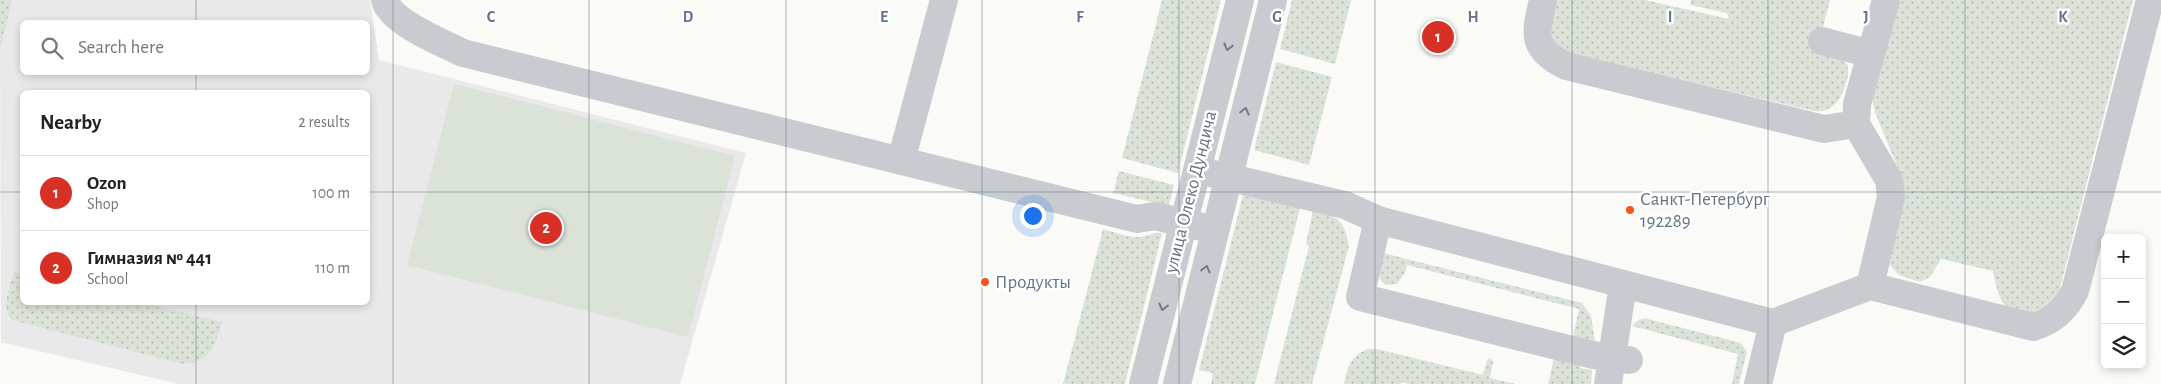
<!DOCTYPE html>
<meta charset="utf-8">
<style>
:root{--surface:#fff;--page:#f2f2f2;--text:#222;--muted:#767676;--line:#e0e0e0;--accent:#d93025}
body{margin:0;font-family:"Alegreya Sans",sans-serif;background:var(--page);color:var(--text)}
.controls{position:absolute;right:15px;bottom:15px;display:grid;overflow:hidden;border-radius:8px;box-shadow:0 2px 8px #0003}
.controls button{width:45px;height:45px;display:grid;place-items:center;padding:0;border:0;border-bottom:1px solid var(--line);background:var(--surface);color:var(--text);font:25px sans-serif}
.you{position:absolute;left:1032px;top:215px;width:18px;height:18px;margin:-12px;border:4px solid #fff;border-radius:50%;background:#1a73e8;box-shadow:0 0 0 8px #1a73e833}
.badge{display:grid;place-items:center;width:32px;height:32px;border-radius:50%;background:var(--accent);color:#fff;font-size:16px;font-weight:700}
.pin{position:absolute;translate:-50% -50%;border:2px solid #fff;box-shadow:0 1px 5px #0006}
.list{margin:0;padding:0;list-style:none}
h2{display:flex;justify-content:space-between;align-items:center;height:65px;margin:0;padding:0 20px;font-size:21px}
h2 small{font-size:16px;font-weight:400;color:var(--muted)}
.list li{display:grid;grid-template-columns:32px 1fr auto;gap:15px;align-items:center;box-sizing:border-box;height:75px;padding:0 20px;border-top:1px solid var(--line)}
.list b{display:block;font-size:19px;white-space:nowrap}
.list p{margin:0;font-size:16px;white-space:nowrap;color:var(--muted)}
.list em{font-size:16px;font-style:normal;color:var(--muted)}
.icon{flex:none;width:28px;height:28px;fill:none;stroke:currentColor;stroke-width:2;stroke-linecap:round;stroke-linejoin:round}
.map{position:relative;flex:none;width:2161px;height:384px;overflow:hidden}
.search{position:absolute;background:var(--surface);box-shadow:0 2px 8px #0003;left:20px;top:20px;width:350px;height:55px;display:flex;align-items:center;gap:12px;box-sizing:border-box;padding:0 18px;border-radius:8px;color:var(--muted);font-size:19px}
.panel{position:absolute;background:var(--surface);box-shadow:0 2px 8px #0003;left:20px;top:90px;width:350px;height:215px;border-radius:8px}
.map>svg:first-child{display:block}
.built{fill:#e8e9e8;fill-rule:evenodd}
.green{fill:url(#green-dots)}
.pitch{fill:#dbe2d8}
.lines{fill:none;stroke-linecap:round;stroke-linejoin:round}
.minor{stroke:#c8ccd0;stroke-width:28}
.oneway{stroke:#6c7d8d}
.grid{fill:none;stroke:#627486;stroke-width:1;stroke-opacity:0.55}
.poi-dot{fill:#f5561c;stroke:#fff;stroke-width:2}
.labels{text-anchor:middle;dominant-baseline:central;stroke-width:5;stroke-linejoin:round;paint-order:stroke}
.street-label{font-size:19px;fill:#627486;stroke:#fff}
.poi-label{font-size:19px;fill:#627486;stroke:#fff;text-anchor:start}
.grid-label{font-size:16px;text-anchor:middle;font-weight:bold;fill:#627486;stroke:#fff;stroke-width:5;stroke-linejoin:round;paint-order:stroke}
</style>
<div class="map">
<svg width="2161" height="384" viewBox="0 0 2161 384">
<defs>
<pattern id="green-dots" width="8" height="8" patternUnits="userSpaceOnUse" patternTransform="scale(1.25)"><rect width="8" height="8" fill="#dbe2d8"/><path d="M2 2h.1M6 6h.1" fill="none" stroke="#b5bcb5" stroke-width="1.8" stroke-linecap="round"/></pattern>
</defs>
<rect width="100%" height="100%" fill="#fafaf7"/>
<!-- built -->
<path class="built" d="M0,0H370L379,60L746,153L680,384H179L1,342ZM22,22H368V72H22ZM22,92H368V302H22Z"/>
<!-- green -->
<path class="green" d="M0,0H12L0,49Z
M1162,0H1221L1178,173L1122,158Z
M1292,0H1351L1335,64L1280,49Z
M1557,0H1645L1729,19L1727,13L1690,5L1691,0H1830L1823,27H1820L1814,50L1842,60L1847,64C1849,71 1848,77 1846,83C1841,100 1833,113 1814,111L1571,54C1543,40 1551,25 1557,0Z
M1898,0H2133L2059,292C2046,308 2018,327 2002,301C1997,293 1995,280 1993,271L1941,259L1930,277L1920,282L1899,275L1890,265L1902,178L1875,112L1871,93Z
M1276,62L1332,77L1309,165L1254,150Z
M1119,171L1174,185L1169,206L1113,193Z
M1243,195L1300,208L1255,384H1211L1213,373L1199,370Z
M1313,210C1338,216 1344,219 1349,246L1312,384H1274L1309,246L1306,244Z
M1103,229C1113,232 1124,236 1135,237C1145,238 1153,231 1162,233L1125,384H1063Z
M1383,253L1582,303L1591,316L1595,342L1573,337L1579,309L1407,265L1405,273L1397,284L1386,285C1374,277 1380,265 1383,253Z
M14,271L22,273V302L142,303L222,322C215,346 211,362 183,364L12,320C0,307 10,287 14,271Z
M1644,318L1741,343L1747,352L1739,384H1732L1738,354L1632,326L1637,321Z
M1368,349H1377L1483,375L1487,360L1490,358L1493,362L1490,378L1516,384H1408L1402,382L1401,384H1344C1348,366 1350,356 1368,349Z
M1555,354L1581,360L1580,368L1592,370L1591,384H1548Z"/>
<!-- pitch -->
<path class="pitch" d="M454,84L735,156L688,337L407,265Z"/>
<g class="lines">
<!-- minor -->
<path class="minor" d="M385,0C390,22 443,43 463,53L1137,219L1155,216L1215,230
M1543,0C1535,34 1531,49 1566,66L1824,129L1856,124
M1822,41L1871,54
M901,161L944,0
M1197,170L1345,205L1378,220L1773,323L1870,286L2033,327C2053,321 2066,309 2075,291L2150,0
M1378,220L1360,297L1593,355L1629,360
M1870,286L1891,197L1889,180L1856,124L1857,104L1886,0
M1143,384L1240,0
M1177,384L1273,0
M1608,384L1623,284
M1758,384L1773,323"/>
</g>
<!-- one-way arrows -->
<defs><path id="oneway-chevron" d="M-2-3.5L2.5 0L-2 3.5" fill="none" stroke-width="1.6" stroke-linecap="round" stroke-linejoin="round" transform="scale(1.25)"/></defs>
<g class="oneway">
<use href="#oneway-chevron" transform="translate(1228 47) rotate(104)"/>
<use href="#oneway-chevron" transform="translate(1245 111) rotate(-76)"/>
<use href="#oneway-chevron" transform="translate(1206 269) rotate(-76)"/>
<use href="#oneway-chevron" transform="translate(1163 307) rotate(104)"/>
</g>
<!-- grid -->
<path class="grid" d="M196,0V22M393,0V384M589,0V384M786,0V384M982,0V384M1179,0V384M1375,0V384M1572,0V384M1768,0V384M1965,0V384M196,72V92M0,192H22M368,192H2161M196,302V384"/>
<!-- markers -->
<g class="poi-dot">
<circle cx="1630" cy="210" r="5"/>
<circle cx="985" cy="282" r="5"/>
</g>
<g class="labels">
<!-- street labels -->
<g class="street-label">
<text transform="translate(1191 192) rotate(-76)">улица Олеко Дундича</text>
</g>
<!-- poi labels -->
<g class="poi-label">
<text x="1640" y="199">Санкт-Петербург<tspan x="1640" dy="22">192289</tspan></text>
<text x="995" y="282">Продукты</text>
</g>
</g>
<g class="grid-label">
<text x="491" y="22">C</text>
<text x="688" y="22">D</text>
<text x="884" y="22">E</text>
<text x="1080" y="22">F</text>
<text x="1277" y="22">G</text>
<text x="1473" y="22">H</text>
<text x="1670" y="22">I</text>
<text x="1866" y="22">J</text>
<text x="2063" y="22">K</text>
</g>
</svg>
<div class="controls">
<button>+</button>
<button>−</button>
<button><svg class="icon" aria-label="layers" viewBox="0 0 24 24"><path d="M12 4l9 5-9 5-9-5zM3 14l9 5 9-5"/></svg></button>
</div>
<div class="you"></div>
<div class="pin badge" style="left:1438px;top:37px">1</div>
<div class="pin badge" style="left:546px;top:228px">2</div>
<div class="search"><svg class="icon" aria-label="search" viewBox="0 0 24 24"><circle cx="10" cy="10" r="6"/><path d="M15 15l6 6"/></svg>Search here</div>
<section class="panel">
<h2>Nearby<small>2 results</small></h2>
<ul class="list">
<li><span class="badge">1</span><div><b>Ozon</b><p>Shop</p></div><em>100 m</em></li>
<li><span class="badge">2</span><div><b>Гимназия № 441</b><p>School</p></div><em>110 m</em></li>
</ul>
</section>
</div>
